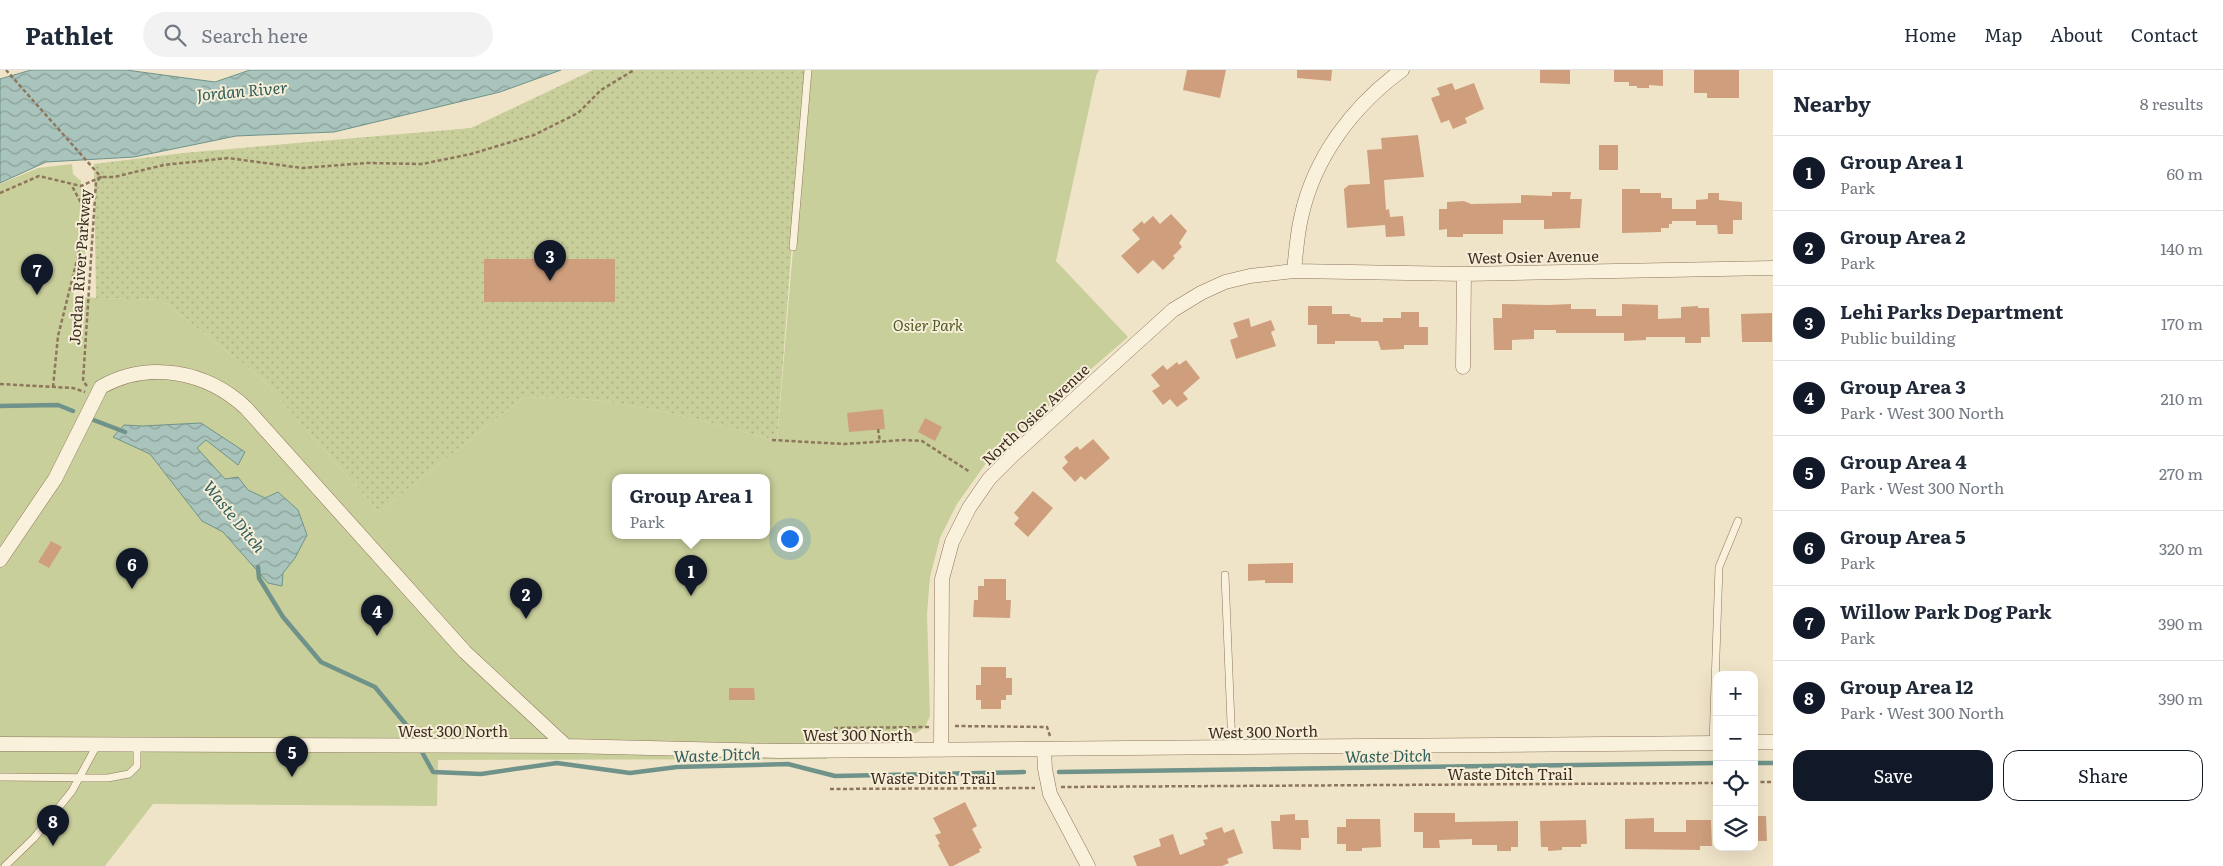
<!DOCTYPE html>
<meta charset="utf-8">
<style>
:root{--surface:#fff;--page:#f2f2f3;--text:#1f2937;--muted:#747a83;--line:#e0e1e3;--accent:#111827}
body{margin:0;font-family:Literata,serif;background:var(--page);color:var(--text)}
.controls{position:absolute;right:15px;bottom:15px;display:grid;overflow:hidden;border-radius:10px;box-shadow:0 5px 20px #0002}
.controls button{width:45px;height:45px;display:grid;place-items:center;padding:0;border:0;border-bottom:1px solid var(--line);background:var(--surface);color:var(--text);font:25px sans-serif}
.you{position:absolute;left:789px;top:468px;width:18px;height:18px;margin:-12px;border:4px solid #fff;border-radius:50%;background:#1a73e8;box-shadow:0 0 0 8px #1a73e833}
.badge{display:grid;place-items:center;width:32px;height:32px;border-radius:50%;background:var(--accent);color:#fff;font-size:16px;font-weight:700}
.pin{position:absolute;translate:-50% -41px;filter:drop-shadow(0 1px 2px #0008)}
.pin::after{content:'';position:absolute;top:26px;width:18px;height:15px;background:inherit;clip-path:polygon(0 0,100% 0,50% 100%)}
.popup{position:absolute;left:612px;top:404px;width:158px;height:65px;box-sizing:border-box;display:grid;place-content:center;border-radius:10px;background:var(--surface);filter:drop-shadow(0 1px 4px #0005);font-size:16px;white-space:nowrap;color:var(--muted)}
.popup b{font-size:19px;color:var(--text)}
.popup::after{content:'';position:absolute;left:50%;top:100%;margin-left:-10px;border:10px solid transparent;border-top-color:var(--surface)}
.list{margin:0;padding:0;list-style:none}
h2{display:flex;justify-content:space-between;align-items:center;height:65px;margin:0;padding:0 20px;font-size:21px}
h2 small{font-size:16px;font-weight:400;color:var(--muted)}
.list li{display:grid;grid-template-columns:32px 1fr auto;gap:15px;align-items:center;box-sizing:border-box;height:75px;padding:0 20px;border-top:1px solid var(--line)}
.list b{display:block;font-size:19px;white-space:nowrap}
.list p{margin:0;font-size:16px;white-space:nowrap;color:var(--muted)}
.list em{font-size:16px;font-style:normal;color:var(--muted)}
.actions{display:flex;gap:10px;padding:15px 20px}
.actions a{flex:1;padding:11px 0;border:1px solid var(--accent);border-radius:15px;text-align:center;font-size:18px;color:var(--accent)}
.actions .main{background:var(--accent);color:#fff}
.icon{flex:none;width:28px;height:28px;fill:none;stroke:currentColor;stroke-width:2;stroke-linecap:round;stroke-linejoin:round}
.map{position:relative;flex:none;width:1773px;height:796px;overflow:hidden}
header{display:flex;align-items:center;gap:30px;box-sizing:border-box;height:70px;padding:0 25px;background:var(--surface);border-bottom:1px solid var(--line)}
header strong{font-size:24px}
nav{display:flex;gap:28px;margin-inline-start:auto;font-size:18px}
.search{width:350px;height:45px;background:var(--page);display:flex;align-items:center;gap:12px;box-sizing:border-box;padding:0 18px;border-radius:28px;color:var(--muted);font-size:19px}
main{display:flex}
aside{flex:1;background:var(--surface)}
.map>svg:first-child{display:block}
.grass{fill:url(#grass-dots)}
.green{fill:#c9cf9b;fill-rule:evenodd}
.water{fill:url(#water-waves);stroke:#6f938a}
.lines{fill:none;stroke-linecap:round;stroke-linejoin:round}
.stream{stroke:#6f938a;stroke-width:4.5}
.building{fill:#cf9f7d}
.lane-casing{stroke:#8d765c;stroke-width:8}
.street-casing{stroke:#8d765c;stroke-width:15}
.path{stroke:#8d765c;stroke-width:2.5;stroke-dasharray:4 2.5;stroke-linecap:butt}
.lane{stroke:#faf1dc;stroke-width:7}
.street{stroke:#faf1dc;stroke-width:14}
.labels{text-anchor:middle;dominant-baseline:central;stroke-width:4;stroke-linejoin:round;paint-order:stroke}
.street-label{font-size:15px;fill:#3d2e20;stroke:#f7eed8}
.park-label{font-size:15px;font-style:italic;fill:#4d5a26;stroke:#f7eed8}
.water-label{font-size:16px;font-style:italic;fill:#2f5d5a;stroke:#f7eed8}
</style>
<header>
<strong>Pathlet</strong>
<div class="search"><svg class="icon" aria-label="search" viewBox="0 0 24 24"><circle cx="10" cy="10" r="6"/><path d="M15 15l6 6"/></svg>Search here</div>
<nav><a>Home</a><a>Map</a><a>About</a><a>Contact</a></nav>
</header>
<main>
<div class="map">
<svg width="1773" height="796" viewBox="0 0 1773 796">
<defs>
<pattern id="grass-dots" width="8" height="8" patternUnits="userSpaceOnUse" patternTransform="scale(1.25)"><rect width="8" height="8" fill="#c9cf9b"/><path d="M2 2h.1M6 6h.1" fill="none" stroke="#aeb285" stroke-width="1.8" stroke-linecap="round"/></pattern>
<pattern id="water-waves" width="16" height="10" patternUnits="userSpaceOnUse" patternTransform="scale(1.25)"><rect width="16" height="10" fill="#a9c4bc"/><path d="M0 5q4-4 8 0t8 0" fill="none" stroke="#8ba098"/></pattern>
</defs>
<rect width="100%" height="100%" fill="#f0e4c8"/>
<!-- grass -->
<path class="grass" d="M593,0H805L777,371C713,353 648,335 581,329C562,327 543,328 524,327L379,442L260,307L161,230L96,228L94,94L183,83L471,58Z"/>
<!-- green -->
<path class="green" d="M805,0H1099L1096,6L1056,191L1128,267L991,386L957,434L940,468L930,507L927,544L930,646L925,657L916,663L827,664V689L438,690L437,736L153,734L105,796H0V114L38,98L72,94L73,104L81,111V119L88,120L84,201L78,199L73,227L161,230L260,307L379,442L524,327C543,328 562,327 581,329C648,335 713,353 777,371L794,168ZM616,407H766V465H616Z"/>
<!-- water -->
<path class="water" d="M31,0H126L215,12L250,0H561L500,22L334,62L236,66L134,87L46,92L0,113V9Z
M201,353L245,382L238,395L206,370L197,378L225,409L238,407L248,420L265,428L278,422L298,440L307,465L295,488L283,503L282,516L268,513L223,462L202,451L150,384L113,367L124,355L142,356Z"/>
<g class="lines">
<!-- stream -->
<path class="stream" d="M0,336L58,335L73,341
M91,349L125,362
M258,497L259,508L283,547L321,592L375,617L408,657L415,669
M422,682L433,702L481,704L557,693L630,703L677,697L788,694L835,706L1024,702
M1754,693H1773
M1059,702L1717,693"/>
</g>
<!-- building -->
<path class="building" d="M1187,0H1226L1220,28L1183,20Z
M1297,0H1332L1331,11L1297,8Z
M1540,0H1570V14L1540,13Z
M1614,0H1663V16L1649,15V18H1637V16H1629V12H1614Z
M1694,0H1739V28H1707V23H1694Z
M1452,13L1455,20L1474,13L1484,39L1465,48L1467,53L1453,59L1449,50L1441,53L1431,28L1440,25L1437,18Z
M1418,65L1424,107L1384,110L1386,140L1389,139L1390,147L1403,146L1405,166L1386,167L1385,155L1347,158L1344,119L1349,115L1370,114L1367,80L1382,79L1381,68Z
M1599,75H1618V100H1599Z
M1622,119H1640V123H1661V128H1672V139H1696V130L1708,129V123H1719V130L1742,132V150H1733V164H1718L1717,155H1696V151H1672V154H1669V158H1661V162L1622,163Z
M1552,122H1571L1570,129H1582L1580,158L1544,159V150H1503V164H1463V167H1447V159L1439,160V139H1447V132L1464,131L1471,134L1521,133V125L1552,126Z
M1171,144L1187,161L1179,173L1182,177L1173,186L1175,188L1163,200L1153,190L1138,204L1121,186L1140,169L1132,160L1142,151L1144,154L1153,146L1160,154Z
M484,189H615V232H484Z
M1502,234L1548,235L1571,234V239H1596V246H1622V234L1658,235V249L1681,248V237L1698,236V238H1709L1710,267H1701V273H1685V267H1646V270L1624,271V263H1556V260H1534V269L1512,270V280H1494L1493,248H1502Z
M1308,236H1332V244H1350V246L1361,248V252H1383V248H1401V242H1419V257H1428V275H1404V279L1381,280L1378,271H1335V274H1317V255H1308Z
M1772,243V272H1742L1741,244Z
M1249,248L1251,257L1271,250L1275,260L1271,262L1276,276L1236,289L1230,270L1238,267L1233,253Z
M1186,290L1200,308L1183,323L1188,329L1177,337L1170,329L1163,335L1152,321L1160,316L1151,305L1163,295L1167,300L1177,292L1179,295Z
M883,339L885,359L849,362L847,343Z
M925,348L942,357L935,371L918,362Z
M1093,369L1110,388L1085,410L1081,406L1075,412L1062,398L1068,392L1064,387L1077,376L1080,380Z
M1033,421L1053,438L1028,467L1014,454L1019,448L1014,443Z
M51,471L62,477L49,498L38,492Z
M1293,493V513H1265V510L1248,511V494Z
M984,509H1006V530H1011L1010,548L973,547L974,530H978V516H984Z
M981,597H1006V608H1012V625H1006V630H1001V639H981V630H976V615H981Z
M729,618H754L755,630H729Z
M965,732L977,756L972,759L982,778L979,779L980,782L953,796H949L938,775L940,774L935,765L941,763L933,748Z
M1414,743H1455V752L1518,751V777H1511V781H1497V775H1472V769L1439,770L1440,778H1423V762H1414Z
M1295,744V750H1308L1309,768H1301V780L1273,779L1271,751H1280V745Z
M1754,746H1766L1767,771H1754Z
M1654,748V762H1686V750H1711L1712,776H1700V780L1625,779V749Z
M1346,749H1380L1381,777L1362,778V781H1346V774H1337V757H1346Z
M1586,750L1587,774H1581V777H1562V780L1548,781V777H1541L1540,751Z
M1222,757L1224,763L1234,759L1243,783L1227,789L1229,793L1222,796H1137L1133,786L1161,776L1159,769L1173,764L1180,785L1205,775L1203,770L1208,769L1205,763Z"/>
<g class="lines">
<defs>
<path id="lane" d="M793,177L808,0
M1225,505L1232,678
M1713,673L1719,497L1738,451
M0,707L108,708L129,704L137,696V675
M5,796L34,768L72,721L97,675"/>
<path id="street" d="M1294,201C1296,183 1297,165 1301,148C1314,87 1353,36 1402,0
M1463,297L1464,204
M0,490L55,409L101,317C148,290 207,301 246,338L465,582L566,676
M1754,672H1773
M0,674L566,676L779,681L1717,673
M941,680L942,509L952,472L969,438L989,409L1013,385L1173,240L1201,223L1225,212L1250,206L1294,201L1464,204L1773,198
M1044,680L1045,699L1050,724L1088,796"/>
</defs>
<!-- lane casing -->
<use href="#lane" class="lane-casing"/>
<!-- street casing -->
<use href="#street" class="street-casing"/>
<!-- path -->
<path class="path" d="M0,123L39,106L81,116L101,107L6,0
M0,314L73,318L85,322
M87,316L83,311L96,112L101,107H114L164,95L228,88L302,98L367,93L422,94L471,84L534,65L578,43L601,20L634,0
M53,317L58,266L78,186L84,146L80,131L72,116
M878,359L880,372
M772,370L844,374L904,370L922,371L970,402
M955,656L1047,657L1050,666
M834,658L929,657
M1754,712H1773
M1061,717L1717,713
M830,719L1035,718"/>
<!-- lane -->
<use href="#lane" class="lane"/>
<!-- street -->
<use href="#street" class="street"/>
</g>
<g class="labels">
<!-- street labels -->
<g class="street-label">
<text transform="translate(1533 186) rotate(-1)">West Osier Avenue</text>
<text transform="translate(79 197) rotate(-86)">Jordan River Parkway</text>
<text transform="translate(1035 344) rotate(-43)">North Osier Avenue</text>
<text x="453" y="660">West 300 North</text>
<text transform="translate(1263 661) rotate(-1)">West 300 North</text>
<text x="858" y="664">West 300 North</text>
<text x="1510" y="703">Waste Ditch Trail</text>
<text x="933" y="707">Waste Ditch Trail</text>
</g>
<!-- park labels -->
<g class="park-label">
<text x="928" y="254">Osier Park</text>
</g>
<!-- water labels -->
<g class="water-label">
<text transform="translate(242 20) rotate(-5)">Jordan River</text>
<text transform="translate(235 446) rotate(51)">Waste Ditch</text>
<text transform="translate(717 684) rotate(-2)">Waste Ditch</text>
<text transform="translate(1388 685) rotate(-1)">Waste Ditch</text>
</g>
</g>
</svg>
<div class="controls">
<button>+</button>
<button>−</button>
<button><svg class="icon" aria-label="locate" viewBox="0 0 24 24"><circle cx="12" cy="12" r="6"/><path d="M12 2v4M12 18v4M2 12h4M18 12h4"/></svg></button>
<button><svg class="icon" aria-label="layers" viewBox="0 0 24 24"><path d="M12 4l9 5-9 5-9-5zM3 14l9 5 9-5"/></svg></button>
</div>
<div class="you"></div>
<div class="pin badge" style="left:691px;top:526px">1</div>
<div class="popup"><b>Group Area 1</b>Park</div>
<div class="pin badge" style="left:526px;top:549px">2</div>
<div class="pin badge" style="left:550px;top:211px">3</div>
<div class="pin badge" style="left:377px;top:566px">4</div>
<div class="pin badge" style="left:292px;top:707px">5</div>
<div class="pin badge" style="left:132px;top:519px">6</div>
<div class="pin badge" style="left:37px;top:225px">7</div>
<div class="pin badge" style="left:53px;top:776px">8</div>
</div>
<aside>
<h2>Nearby<small>8 results</small></h2>
<ul class="list">
<li><span class="badge">1</span><div><b>Group Area 1</b><p>Park</p></div><em>60 m</em></li>
<li><span class="badge">2</span><div><b>Group Area 2</b><p>Park</p></div><em>140 m</em></li>
<li><span class="badge">3</span><div><b>Lehi Parks Department</b><p>Public building</p></div><em>170 m</em></li>
<li><span class="badge">4</span><div><b>Group Area 3</b><p>Park · West 300 North</p></div><em>210 m</em></li>
<li><span class="badge">5</span><div><b>Group Area 4</b><p>Park · West 300 North</p></div><em>270 m</em></li>
<li><span class="badge">6</span><div><b>Group Area 5</b><p>Park</p></div><em>320 m</em></li>
<li><span class="badge">7</span><div><b>Willow Park Dog Park</b><p>Park</p></div><em>390 m</em></li>
<li><span class="badge">8</span><div><b>Group Area 12</b><p>Park · West 300 North</p></div><em>390 m</em></li>
</ul>
<div class="actions"><a class="main">Save</a><a>Share</a></div>
</aside>
</main>
